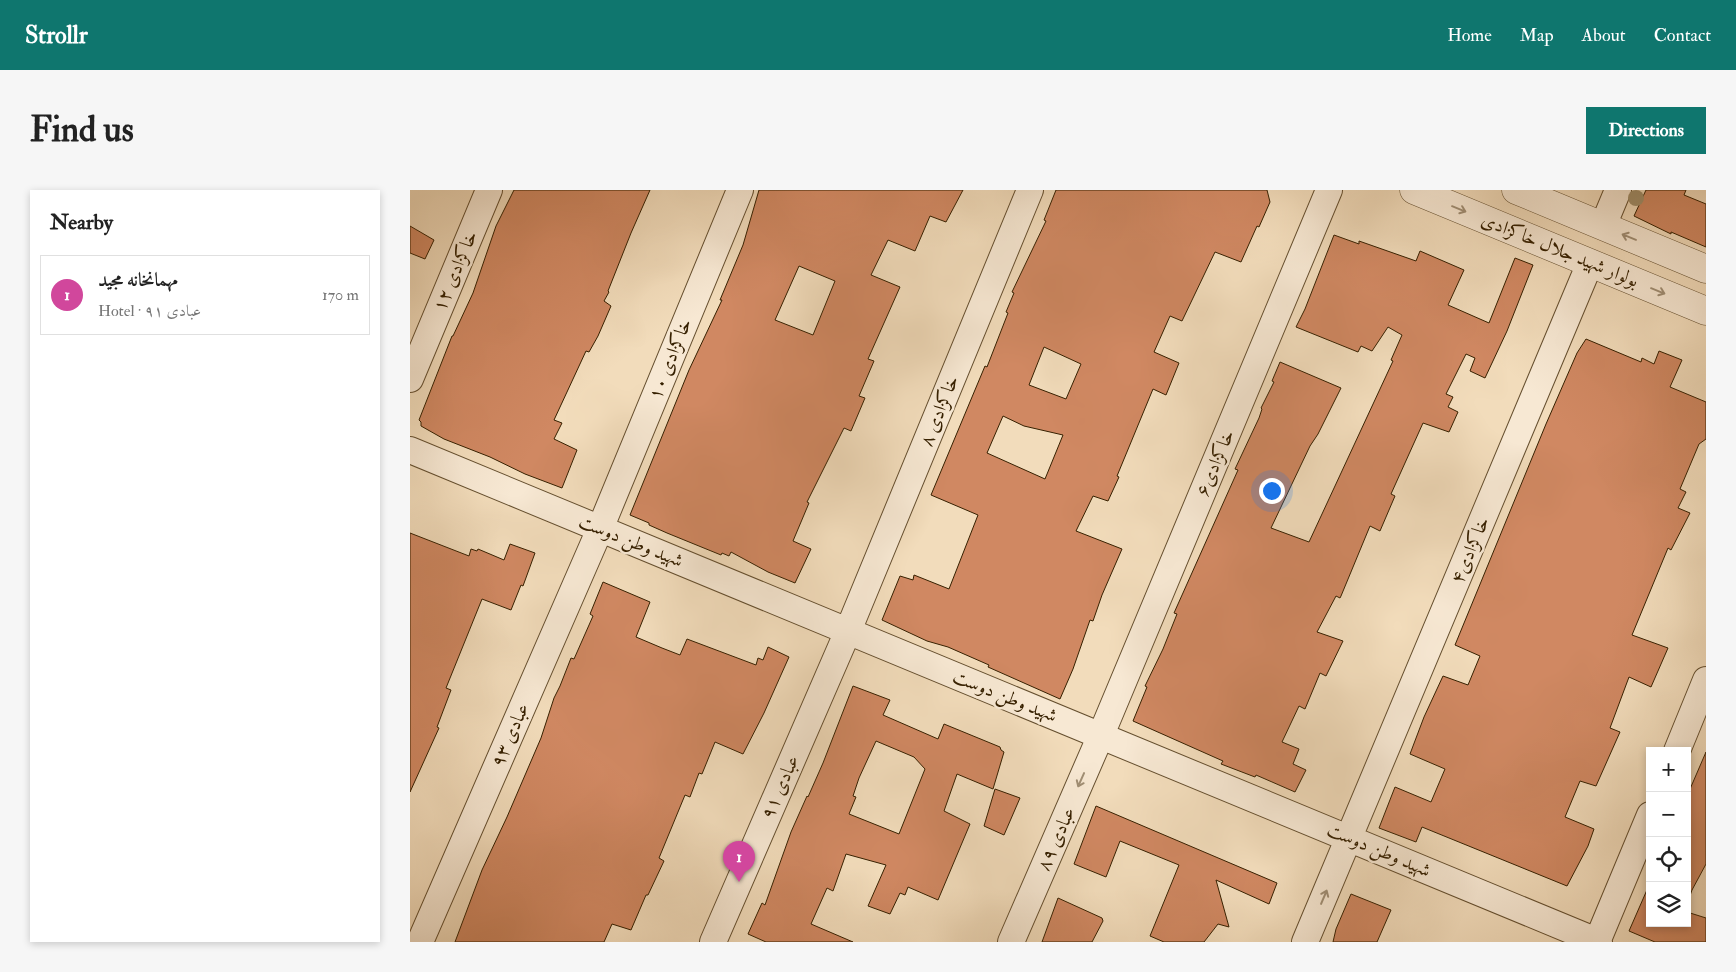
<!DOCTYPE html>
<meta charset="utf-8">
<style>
:root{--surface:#fff;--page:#f6f6f6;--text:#222;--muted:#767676;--line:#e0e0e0;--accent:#0f766e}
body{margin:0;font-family:"IM FELL Double Pica",Amiri,serif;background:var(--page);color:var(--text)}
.controls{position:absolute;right:15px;bottom:15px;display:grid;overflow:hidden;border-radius:0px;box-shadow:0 2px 8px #0003}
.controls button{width:45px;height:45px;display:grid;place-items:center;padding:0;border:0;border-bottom:1px solid var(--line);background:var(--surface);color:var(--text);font:25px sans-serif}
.you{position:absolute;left:861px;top:300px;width:18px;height:18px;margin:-12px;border:4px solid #fff;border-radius:50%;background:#1a73e8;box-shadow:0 0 0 8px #1a73e833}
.badge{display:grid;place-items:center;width:32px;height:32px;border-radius:50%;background:var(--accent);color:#fff;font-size:16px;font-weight:700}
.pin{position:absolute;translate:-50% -41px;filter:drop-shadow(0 1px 2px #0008)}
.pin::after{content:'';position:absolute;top:26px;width:18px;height:15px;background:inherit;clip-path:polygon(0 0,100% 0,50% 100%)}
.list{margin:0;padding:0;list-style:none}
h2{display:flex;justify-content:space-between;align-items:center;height:65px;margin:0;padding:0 20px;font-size:21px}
h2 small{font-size:16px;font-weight:400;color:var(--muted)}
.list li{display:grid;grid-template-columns:32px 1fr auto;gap:15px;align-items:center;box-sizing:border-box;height:80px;margin:0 10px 10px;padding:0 10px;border:1px solid var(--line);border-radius:0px}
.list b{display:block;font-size:19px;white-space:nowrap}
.list p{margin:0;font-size:16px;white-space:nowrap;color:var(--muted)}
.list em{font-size:16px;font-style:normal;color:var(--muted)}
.icon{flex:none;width:28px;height:28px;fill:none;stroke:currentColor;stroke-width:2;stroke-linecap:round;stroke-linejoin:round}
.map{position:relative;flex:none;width:1296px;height:752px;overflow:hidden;border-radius:0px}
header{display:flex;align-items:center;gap:30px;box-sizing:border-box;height:70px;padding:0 25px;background:var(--accent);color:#fff}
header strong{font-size:24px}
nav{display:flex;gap:28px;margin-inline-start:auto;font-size:18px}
.intro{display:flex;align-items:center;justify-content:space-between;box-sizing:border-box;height:120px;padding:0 30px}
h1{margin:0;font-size:35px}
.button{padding:12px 22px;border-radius:0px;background:var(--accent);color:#fff;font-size:18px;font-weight:700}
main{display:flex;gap:30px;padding:0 30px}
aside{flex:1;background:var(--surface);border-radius:0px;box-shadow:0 2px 8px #0003}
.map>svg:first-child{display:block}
.building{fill:#d08862;stroke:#362000;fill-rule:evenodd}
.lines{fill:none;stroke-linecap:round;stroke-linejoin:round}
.minor-casing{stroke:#654f2f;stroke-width:28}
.tertiary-casing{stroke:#654f2f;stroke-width:29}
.minor{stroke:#f7e8d3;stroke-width:26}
.tertiary{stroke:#f7e8d3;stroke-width:28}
.tree{fill:#a18f6b}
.oneway{stroke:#a08e74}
.labels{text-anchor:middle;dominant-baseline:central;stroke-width:5;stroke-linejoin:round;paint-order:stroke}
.street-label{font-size:19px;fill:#362000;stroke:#f7e8d3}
</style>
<header>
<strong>Strollr</strong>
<nav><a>Home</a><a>Map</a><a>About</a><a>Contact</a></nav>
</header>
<div class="intro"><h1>Find us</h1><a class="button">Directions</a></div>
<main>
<aside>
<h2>Nearby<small></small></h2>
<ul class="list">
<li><span class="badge" style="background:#d1479c">1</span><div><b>مهمانخانه مجید</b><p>Hotel · عبادی ۹۱</p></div><em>170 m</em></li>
</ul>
</aside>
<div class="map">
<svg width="1296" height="752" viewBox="0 0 1296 752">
<rect width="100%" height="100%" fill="#f2dcbb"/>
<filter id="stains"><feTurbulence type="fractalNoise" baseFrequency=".004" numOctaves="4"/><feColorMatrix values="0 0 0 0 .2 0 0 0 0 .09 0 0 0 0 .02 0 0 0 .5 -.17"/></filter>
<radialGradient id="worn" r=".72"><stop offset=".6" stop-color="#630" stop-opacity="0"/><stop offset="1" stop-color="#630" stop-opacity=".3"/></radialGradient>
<!-- building -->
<path class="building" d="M104,0H240L221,43L198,101L199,102L194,111L201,116L188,146L179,162L176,161L144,230L152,233L144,249L167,260L152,298L115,284L80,267L34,249L11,236V232L9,230L42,146H43L63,103L86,36Z
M349,0H553L536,32L520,26L505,61L478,50L461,85L490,97L458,169L464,171L449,206L455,208L441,241L434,238L397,312L399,313L383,351L401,359L385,393L358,382L321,362L319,366L312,363L311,365L257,343L239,335V333L220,325L279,180L312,110H310L333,55ZM389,76L425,91L403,145L365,130Z
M646,0H857L860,12L849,37L847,36L831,72L805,62L772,131L760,126L744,162L769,173L756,205L743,199L707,286L709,287L698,311L683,306L666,341L712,359L692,405L683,431L680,430L663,479L650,509L578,477L579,475L538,457L517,451L472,430L490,386L503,390L504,385L539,399L568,325L521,305L575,176L577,177L598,123L596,122L604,103L602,102L636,31L634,30ZM634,157L671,174L656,209L619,195ZM593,226L614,236L653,245L635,289L577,263Z
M1236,0H1276L1274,5L1296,14V57L1261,42V44L1224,26Z
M0,36L24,50L15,69L0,63Z
M924,45L949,54V51L1006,71L1010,61L1054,80L1038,115L1079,133L1105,68L1123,75L1097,141L1075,188L1060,181L1065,168L1056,164L1036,204L1043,207L1038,217L1048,222L1039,242L1013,233L981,304L985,306L970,341L960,336L931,406L930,408L926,406L907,442L933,451L916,486L910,483L895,519L889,516L872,552L889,559L883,574L896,580L885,602L846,585L845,587L811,574L813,571L723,531L737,497L735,496L753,459L767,424L764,423L828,280L825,279L849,228L852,219L851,218L864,192L862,191L870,172L931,198L908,244L900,256L861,338L899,352L983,171L981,170L992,145L978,137L962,161L951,156L948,162L886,137L895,119Z
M1176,149L1231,172L1232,168L1244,174L1249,161L1272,170L1260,197L1296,212V249L1289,254L1270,299L1276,302L1268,318L1280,323L1261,360L1258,358L1222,445L1258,458L1241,497L1219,487L1200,538L1210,542L1186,596L1170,591L1155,627L1184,639L1178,656L1157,696L1012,637L1006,652L969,638L985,597L1021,612L1035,579L1000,564L1014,527L1033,486L1058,495L1070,466L1045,455L1136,234L1167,163Z
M0,343L59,366L61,359L67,361L68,359L94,370L100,354L125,363L113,396L111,395L101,420L72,409L36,498L41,500L27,537L29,538L0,602Z
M193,392L240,412L226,447L252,458L270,465L277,449L346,475L348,468L353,470L358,457L379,467L354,523L333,564L305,552L292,584L289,583L280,607L275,605L249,668L254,671L238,705H236L221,740L202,734L194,752H45L72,680L97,627L131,548L144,508L150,496L161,468L164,469L183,426L180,424Z
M443,496L480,510L473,525L528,549L534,534L590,557L591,560L594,562L583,599L547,584L534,621L560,634L528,710L498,697L495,705L490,703L480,724L458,716L476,675L436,664L423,701L417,698L401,734L443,752H356L338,744L352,713L355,715L381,642L397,606L398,607L413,573ZM466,551L504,567L515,579L489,644L439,624L446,607L443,606L449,588Z
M1296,562V674L1282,700L1277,714V606Z
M585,599L610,608L594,645L574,636Z
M686,616L867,693L859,714L806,690L819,737L808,734L794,752H754L740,746L769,675L710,651L696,687L664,674Z
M1240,693V733H1277V722L1296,728V752H1245L1219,741Z
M941,704L981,720L967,752H923L926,739Z
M648,708L692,728L693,731L682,752H632Z"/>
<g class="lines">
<defs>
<path id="minor" d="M1193,36L1208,0
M0,189L79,0
M0,260L1189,752
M1267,561L1296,490
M10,752L190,339L330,0
M303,752L438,441L620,0
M601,752L691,545L919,0
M895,752L1180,73
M1187,752L1240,625"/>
<path id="tertiary" d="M1004,0L1296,121
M1106,0L1296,79"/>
</defs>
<!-- minor casing -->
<use href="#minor" class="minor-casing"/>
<!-- tertiary casing -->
<use href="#tertiary" class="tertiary-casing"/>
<!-- minor -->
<use href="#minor" class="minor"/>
<!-- tertiary -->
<use href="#tertiary" class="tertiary"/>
</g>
<!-- trees -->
<circle class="tree" cx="1226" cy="8" r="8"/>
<!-- one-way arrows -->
<defs><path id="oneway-shaft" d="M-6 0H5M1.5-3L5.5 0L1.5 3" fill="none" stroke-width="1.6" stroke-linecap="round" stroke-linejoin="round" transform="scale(1.25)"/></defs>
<g class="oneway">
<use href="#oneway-shaft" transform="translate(1049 19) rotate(22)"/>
<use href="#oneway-shaft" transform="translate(1219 47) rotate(-158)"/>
<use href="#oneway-shaft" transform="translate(1248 101) rotate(22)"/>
<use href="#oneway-shaft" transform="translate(671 590) rotate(114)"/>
<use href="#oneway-shaft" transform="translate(914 707) rotate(-67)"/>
</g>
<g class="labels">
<!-- street labels -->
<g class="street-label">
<text transform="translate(1150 60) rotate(22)">بولوار شهید جلال خاکزادی</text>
<text transform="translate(45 81) rotate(-67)">خاکزادی ۱۲</text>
<text transform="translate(260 169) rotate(-68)">خاکزادی ۱۰</text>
<text transform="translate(529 221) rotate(-68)">خاکزادی ۸</text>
<text transform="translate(805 273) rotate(-67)">خاکزادی۶</text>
<text transform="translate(221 351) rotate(22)">شهید وطن دوست</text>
<text transform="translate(1060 360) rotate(-67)">خاکزادی۴</text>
<text transform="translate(595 506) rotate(22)">شهید وطن دوست</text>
<text transform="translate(100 545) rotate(-66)">عبادی ۹۳</text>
<text transform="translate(370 597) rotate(-66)">عبادی ۹۱</text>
<text transform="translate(646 649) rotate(-66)">عبادی ۸۹</text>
<text transform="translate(969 660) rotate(23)">شهید وطن دوست</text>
</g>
</g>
<rect width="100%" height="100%" filter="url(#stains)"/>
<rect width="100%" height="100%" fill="url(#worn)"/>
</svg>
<div class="controls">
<button>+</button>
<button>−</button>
<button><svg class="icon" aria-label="locate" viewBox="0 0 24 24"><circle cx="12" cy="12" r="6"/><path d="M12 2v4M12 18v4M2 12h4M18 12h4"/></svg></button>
<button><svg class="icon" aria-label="layers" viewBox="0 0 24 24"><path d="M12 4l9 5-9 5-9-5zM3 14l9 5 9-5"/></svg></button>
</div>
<div class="you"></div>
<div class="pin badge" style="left:329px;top:692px;background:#d1479c">1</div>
</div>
</main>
